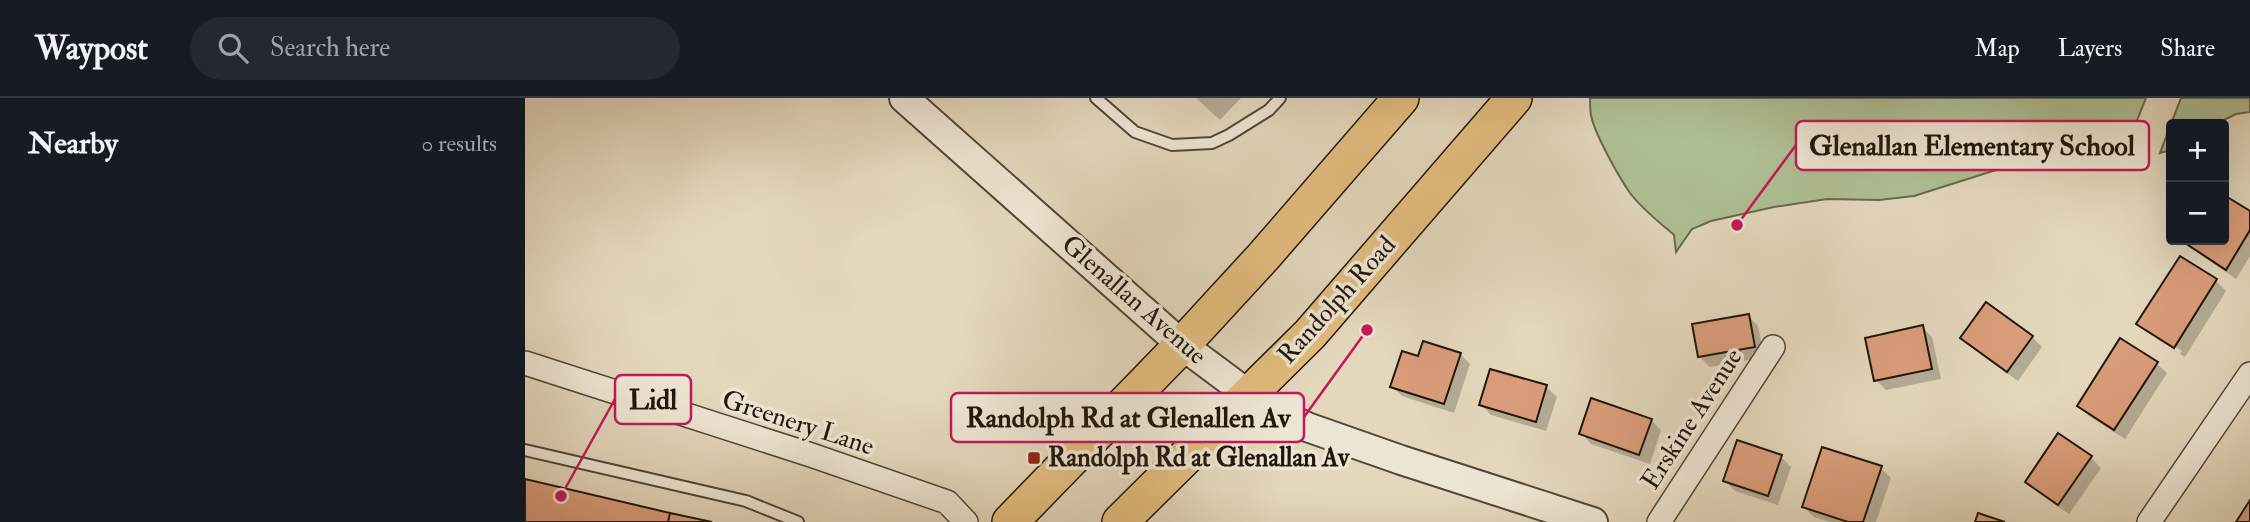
<!DOCTYPE html>
<meta charset="utf-8">
<style>
:root{--surface:#171b24;--page:#242831;--text:#f1f3f6;--muted:#9ea1a6;--line:#363941}
body{margin:0;font-family:"IM FELL Double Pica",serif;background:var(--page);color:var(--text)}
.controls{position:absolute;right:21px;top:21px;display:grid;overflow:hidden;border-radius:7px;box-shadow:0 7px 28px #0002}
.controls button{width:63px;height:63px;display:grid;place-items:center;padding:0;border:0;border-bottom:2px solid var(--line);background:var(--surface);color:var(--text);font:35px sans-serif}
.list{margin:0;padding:0;list-style:none}
h2{display:flex;justify-content:space-between;align-items:center;height:91px;margin:0;padding:0 28px;font-size:30px}
h2 small{font-size:23px;font-weight:400;color:var(--muted)}
.icon{flex:none;width:38px;height:38px;fill:none;stroke:currentColor;stroke-width:2;stroke-linecap:round;stroke-linejoin:round}
.map{position:relative;flex:none;width:1725px;height:424px;overflow:hidden}
header{display:flex;align-items:center;gap:42px;box-sizing:border-box;height:98px;padding:0 35px;background:var(--surface);border-bottom:2px solid var(--line)}
header strong{font-size:33px}
nav{display:flex;gap:38px;margin-inline-start:auto;font-size:24px}
.search{width:490px;height:63px;background:var(--page);display:flex;align-items:center;gap:18px;box-sizing:border-box;padding:0 24px;border-radius:38px;color:var(--muted);font-size:26px}
main{display:flex}
aside{flex:1;background:var(--surface)}
.map>svg:first-child{display:block}
.green{fill:#afbf94;stroke:#686a50;stroke-width:2}
.shadow{fill:#0003}
.building{fill:#da9d7a;stroke:#20160c;stroke-width:2}
.lines{fill:none;stroke-linecap:round;stroke-linejoin:round}
.service-casing{stroke:#514638;stroke-width:14}
.minor-casing{stroke:#514638;stroke-width:26}
.tertiary-casing{stroke:#514638;stroke-width:32}
.primary-casing{stroke:#20160c;stroke-width:38}
.service{stroke:#ede5d3;stroke-width:10}
.minor{stroke:#ede5d3;stroke-width:23}
.tertiary{stroke:#ede5d3;stroke-width:28}
.primary{stroke:#e2bc7e;stroke-width:35}
.poi-dot{fill:#8f2418;stroke:#ede5d3;stroke-width:2.5}
.labels{text-anchor:middle;dominant-baseline:central;stroke-width:7;stroke-linejoin:round;paint-order:stroke}
.street-label{font-size:26px;fill:#20160c;stroke:#ede5d3}
.poi-label{font-size:26px;font-weight:bold;fill:#20160c;stroke:#ede5d3;text-anchor:start}
.leader{fill:none;stroke:#c2185b;stroke-width:2.5}
.callout-dot{fill:#c2185b;stroke:#ede5d3;stroke-width:2.5}
.callout{fill:#ede5d3;stroke:#c2185b;stroke-width:2.5}
.callout-label{font-size:28px;text-anchor:middle;font-weight:bold;fill:#20160c}
</style>
<header>
<strong>Waypost</strong>
<div class="search"><svg class="icon" aria-label="search" viewBox="0 0 24 24"><circle cx="10" cy="10" r="6"/><path d="M15 15l6 6"/></svg>Search here</div>
<nav><a>Map</a><a>Layers</a><a>Share</a></nav>
</header>
<main>
<aside>
<h2>Nearby<small>0 results</small></h2>
<ul class="list">
</ul>
</aside>
<div class="map">
<svg width="1725" height="424" viewBox="0 0 1725 424">
<rect width="100%" height="100%" fill="#e3d7bc"/>
<filter id="stains"><feTurbulence type="fractalNoise" baseFrequency=".00286" numOctaves="4"/><feColorMatrix values="0 0 0 0 .2 0 0 0 0 .09 0 0 0 0 .02 0 0 0 .5 -.17"/></filter>
<radialGradient id="worn" r=".72"><stop offset=".6" stop-color="#630" stop-opacity="0"/><stop offset="1" stop-color="#630" stop-opacity=".3"/></radialGradient>
<!-- green -->
<path class="green" d="M1065,0H1621L1596,62L1564,66L1514,62L1490,66L1389,98L1354,102L1302,101L1249,109L1186,123L1167,131L1151,154L1149,137C1134,124 1117,111 1105,95C1094,79 1069,35 1066,17C1065,11 1065,5 1065,0Z
M1656,0H1725V14L1711,16L1691,26H1646V52L1635,55Z"/>
<!-- shadow -->
<path class="shadow" d="M671,0H716L695,22Z
M1699,99L1725,115V158L1711,181L1676,157L1665,147L1669,142H1699Z
M1655,161L1691,183L1701,193L1660,259L1624,236L1655,256L1657,253L1623,231V235L1614,226Z
M1223,218L1233,228L1239,259L1185,269L1175,259Z
M1397,229L1407,239L1416,281L1361,292L1351,282Z
M1507,239L1517,249L1493,283L1448,250L1438,240Z
M935,256L945,266L929,315L877,298L867,288Z
M1631,265L1642,275L1600,341L1564,318L1554,308Z
M1021,289L1032,299L1021,333L966,317L956,307Z
M1126,322L1136,332L1125,366L1066,346L1056,335Z
M1256,359L1266,369L1253,407L1210,393L1200,383Z
M1566,360L1576,370L1544,416L1512,394L1502,384Z
M1356,370L1366,380L1351,424H1305L1289,419L1279,409Z"/>
<!-- building -->
<path class="building" d="M1699,97L1725,113V132L1701,172L1663,147L1667,142H1699Z
M1655,158L1692,181L1649,250L1611,226Z
M1461,204L1508,238L1482,274L1435,240Z
M1224,216L1230,249L1173,259L1167,226Z
M1398,227L1407,271L1349,283L1340,240Z
M1595,240L1633,264L1589,332L1552,308Z
M898,243L936,255L919,306L865,289L877,253L893,258Z
M965,271L1022,287L1011,324L954,307Z
M1066,300L1127,321L1114,357L1054,336Z
M1533,335L1567,358L1533,407L1500,384Z
M1212,342L1257,357L1243,398L1198,383Z
M1297,349L1357,368L1338,424H1323L1277,409Z
M0,381L145,415L143,424H0Z
M1725,402V424H1711Z
M145,415L187,424H143Z
M1453,415L1480,424H1450Z"/>
<g class="lines">
<defs>
<path id="service" d="M571,0L610,34L647,47L687,45L704,37L744,12L755,0
M0,352L221,403L273,424"/>
<path id="minor" d="M0,265L286,357L422,404L441,424
M1134,424L1248,249
M1624,424L1725,276"/>
<path id="tertiary" d="M379,0L657,247L724,297L752,315L782,329L876,362L1068,424"/>
<path id="primary" d="M485,424L657,247L738,159L876,0
M595,424L785,236L989,0"/>
</defs>
<!-- service casing -->
<use href="#service" class="service-casing"/>
<!-- minor casing -->
<use href="#minor" class="minor-casing"/>
<!-- tertiary casing -->
<use href="#tertiary" class="tertiary-casing"/>
<!-- primary casing -->
<use href="#primary" class="primary-casing"/>
<!-- service -->
<use href="#service" class="service"/>
<!-- minor -->
<use href="#minor" class="minor"/>
<!-- tertiary -->
<use href="#tertiary" class="tertiary"/>
<!-- primary -->
<use href="#primary" class="primary"/>
</g>
<!-- markers -->
<rect class="poi-dot" x="502" y="353" width="14" height="14" rx="3.5"/>
<g class="labels">
<!-- street labels -->
<g class="street-label">
<text transform="translate(609 202) rotate(41)">Glenallan Avenue</text>
<text transform="translate(812 202) rotate(-48)">Randolph Road</text>
<text transform="translate(1167 321) rotate(-57)">Erskine Avenue</text>
<text transform="translate(273 325) rotate(18)">Greenery Lane</text>
</g>
<!-- poi labels -->
<g class="poi-label">
<text x="523" y="360">Randolph Rd at Glenallan Av</text>
</g>
</g>
<!-- callouts -->
<path class="leader" d="M1212 127L1271 47M36 398L90 301M842 232L779 319"/>
<g class="callout-dot">
<circle cx="1212" cy="127" r="7"/>
<circle cx="36" cy="398" r="7"/>
<circle cx="842" cy="232" r="7"/>
</g>
<g class="callout">
<rect x="1271" y="23" width="353" height="49" rx="7"/>
<rect x="90" y="277" width="76" height="49" rx="7"/>
<rect x="426" y="295" width="353" height="49" rx="7"/>
</g>
<g class="callout-label">
<text x="1447" y="57">Glenallan Elementary School</text>
<text x="128" y="311">Lidl</text>
<text x="603" y="329">Randolph Rd at Glenallen Av</text>
</g>
<rect width="100%" height="100%" filter="url(#stains)"/>
<rect width="100%" height="100%" fill="url(#worn)"/>
</svg>
<div class="controls">
<button>+</button>
<button>−</button>
</div>
</div>
</main>
